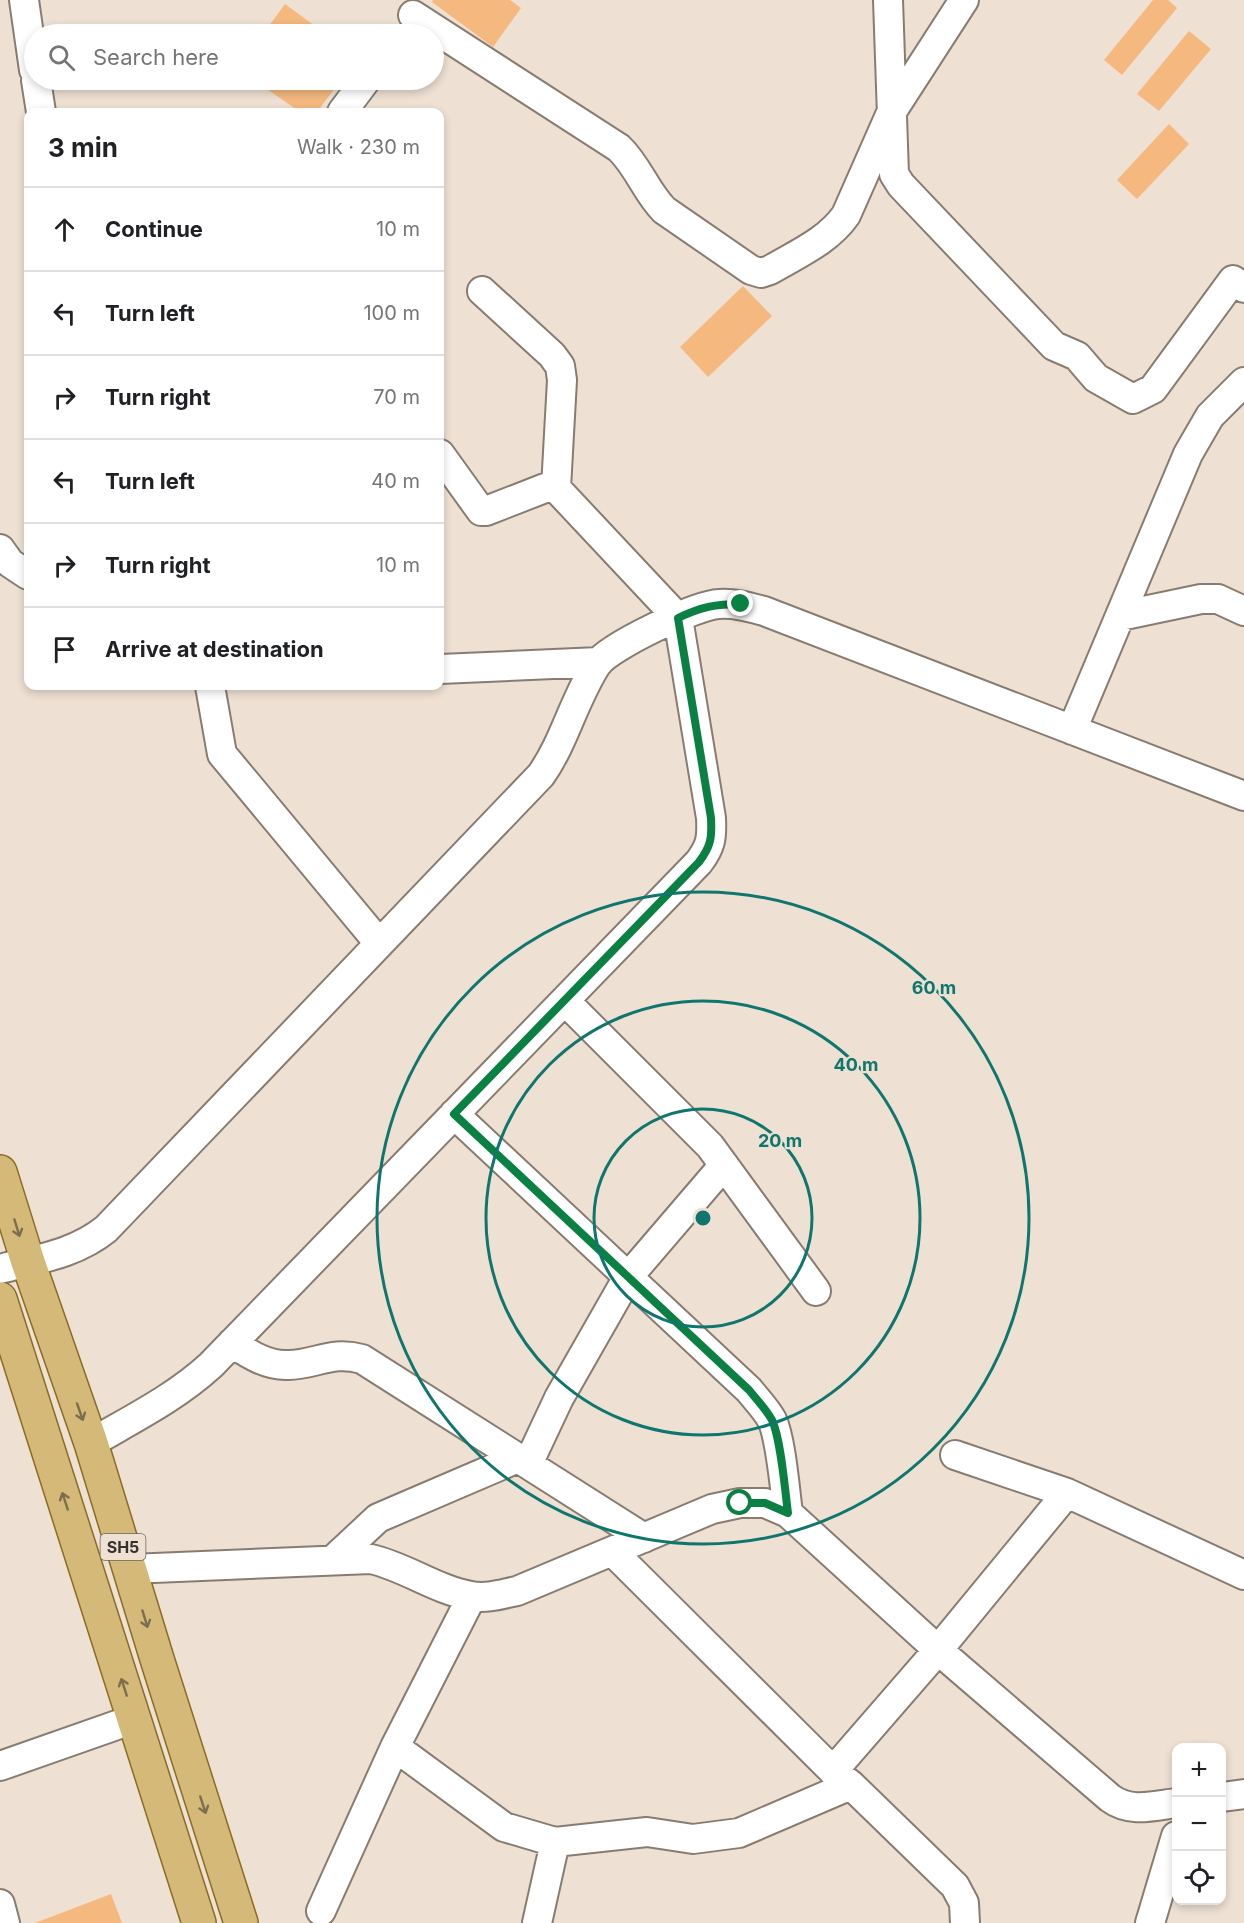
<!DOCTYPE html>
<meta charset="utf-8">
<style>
:root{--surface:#fff;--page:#f2f2f2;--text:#202124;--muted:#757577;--line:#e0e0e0}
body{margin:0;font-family:Inter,sans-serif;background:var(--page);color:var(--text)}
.controls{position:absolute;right:18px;bottom:18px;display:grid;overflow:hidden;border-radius:12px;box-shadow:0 3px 9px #0003}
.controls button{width:54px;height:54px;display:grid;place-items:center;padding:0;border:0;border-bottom:2px solid var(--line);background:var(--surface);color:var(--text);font:30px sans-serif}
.stop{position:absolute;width:18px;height:18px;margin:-14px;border:4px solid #0b8043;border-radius:50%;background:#fff}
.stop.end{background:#0b8043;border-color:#fff;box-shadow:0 2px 6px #0008}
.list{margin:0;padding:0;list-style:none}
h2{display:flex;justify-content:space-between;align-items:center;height:78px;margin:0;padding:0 24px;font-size:26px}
h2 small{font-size:20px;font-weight:400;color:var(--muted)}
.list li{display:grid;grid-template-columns:39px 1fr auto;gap:18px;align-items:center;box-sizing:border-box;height:84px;padding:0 24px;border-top:2px solid var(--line)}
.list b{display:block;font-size:22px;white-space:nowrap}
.list em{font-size:20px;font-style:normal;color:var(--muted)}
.icon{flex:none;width:33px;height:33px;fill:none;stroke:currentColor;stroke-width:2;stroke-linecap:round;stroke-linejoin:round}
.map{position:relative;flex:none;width:1244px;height:1923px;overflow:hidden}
.search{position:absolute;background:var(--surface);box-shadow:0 3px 9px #0003;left:24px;top:24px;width:420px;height:66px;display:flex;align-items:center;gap:15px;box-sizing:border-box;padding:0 21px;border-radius:33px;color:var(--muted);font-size:22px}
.panel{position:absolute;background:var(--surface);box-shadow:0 3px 9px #0003;left:24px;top:108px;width:420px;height:582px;border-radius:12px}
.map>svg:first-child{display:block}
.building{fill:#f5b97f}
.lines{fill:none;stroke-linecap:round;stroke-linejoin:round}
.street-casing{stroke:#887c71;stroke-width:32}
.primary-casing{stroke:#8b6c24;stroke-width:36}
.street{stroke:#fff;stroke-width:28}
.primary{stroke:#d4b979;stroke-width:33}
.oneway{stroke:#7e6e4f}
.route{stroke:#0b8043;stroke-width:8}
.ring{fill:none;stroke:#0f766e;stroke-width:3}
.labels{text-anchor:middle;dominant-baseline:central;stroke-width:4.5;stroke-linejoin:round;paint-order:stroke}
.shield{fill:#eee0d3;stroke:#6e665e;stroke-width:1.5}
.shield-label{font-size:16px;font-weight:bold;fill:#37312c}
.centre{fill:#0f766e;stroke:#eee0d3;stroke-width:3}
.ring-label{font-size:18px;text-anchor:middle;font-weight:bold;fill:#0f766e;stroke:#eee0d3;stroke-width:4.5;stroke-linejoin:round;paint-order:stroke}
</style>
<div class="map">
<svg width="1244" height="1923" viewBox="0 0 1244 1923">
<rect width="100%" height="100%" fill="#eee0d3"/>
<!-- building -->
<path class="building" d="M433,0H510L521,8L493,47L432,2Z
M1153,0H1168L1177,8L1122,75L1104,60Z
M285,4L326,34H263Z
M1189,31L1211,49L1159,111L1137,94Z
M254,80H341L317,112H300Z
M1169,124L1189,144L1137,199L1117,180Z
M743,286L772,316L708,377L680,347Z
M111,1894L122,1923H35Z"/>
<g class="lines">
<defs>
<path id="street" d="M24,0L34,70
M888,0L894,174L901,185L1054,346L1077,356L1096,378L1133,399L1153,389L1233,280L1244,288
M413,15L619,148C638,166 646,192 664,210L751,270L761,273L770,270C797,254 828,241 846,215L891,113L964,0
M36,80L41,112
M342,112L366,80
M482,291L552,355L560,366L562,380L556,488
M0,549L10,563L28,575
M1120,616L1201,599H1218L1244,611
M440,669L599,662
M210,686L222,754L379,943
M1072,730L1188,454L1210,416L1244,382
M565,1001L710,1146L816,1291
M454,1114L749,1390C757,1400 766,1409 772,1420C781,1439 785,1491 788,1513
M0,1269C38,1259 75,1254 106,1229L541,775C565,741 574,699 597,664C610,646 696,605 719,604C735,603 749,607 764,611L1244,796
M232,1343C249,1354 267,1366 288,1365C316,1365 331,1350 362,1359L644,1538
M91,1443C132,1419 175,1398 211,1365L699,862C711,846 712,838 711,818L678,618L556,488H545L486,511H481L440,454
M955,1455L1067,1493L1244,1575
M528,1464L559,1398L628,1277L724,1165
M612,1551L833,1771L851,1785L955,1886L964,1903L965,1923
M334,1559L378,1518L518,1458
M130,1569L371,1559C406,1567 436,1590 471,1596C487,1599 502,1594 517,1591L712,1509L740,1503H765L788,1513L938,1650L1110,1798C1130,1813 1153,1806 1176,1803
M395,1747L504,1827L555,1842L647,1832L693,1839L739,1833L851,1785
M0,1766L134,1719
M833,1771L938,1650L1067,1493
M1222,1797L1244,1794
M0,1904L5,1923
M321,1911L395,1747L472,1596
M537,1923L555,1842
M1150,1923L1176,1836"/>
<path id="primary" d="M0,1172L28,1262L91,1443L157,1659L241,1923
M0,1299L199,1923"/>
</defs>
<!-- street casing -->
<use href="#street" class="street-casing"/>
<!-- primary casing -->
<use href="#primary" class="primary-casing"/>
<!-- street -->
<use href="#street" class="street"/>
<!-- primary -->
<use href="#primary" class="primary"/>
</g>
<!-- one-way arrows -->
<defs><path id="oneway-shaft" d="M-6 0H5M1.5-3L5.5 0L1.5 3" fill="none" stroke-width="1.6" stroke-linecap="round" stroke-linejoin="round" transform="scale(1.5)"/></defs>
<g class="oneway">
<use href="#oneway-shaft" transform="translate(17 1228) rotate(73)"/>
<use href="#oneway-shaft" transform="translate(80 1412) rotate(71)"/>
<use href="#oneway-shaft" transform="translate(65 1501) rotate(-108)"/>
<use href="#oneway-shaft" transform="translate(145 1619) rotate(73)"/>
<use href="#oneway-shaft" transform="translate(124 1687) rotate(-108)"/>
<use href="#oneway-shaft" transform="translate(203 1805) rotate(72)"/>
</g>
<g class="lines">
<!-- route -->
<path class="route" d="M740,1503H765L788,1513C785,1491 781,1439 772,1420C766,1409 757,1400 749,1390L454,1114L699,862C711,846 712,838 711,818L678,618C701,607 715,604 741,604"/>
</g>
<!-- distance rings -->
<g class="ring">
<circle cx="703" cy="1218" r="109"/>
<circle cx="703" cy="1218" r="217"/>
<circle cx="703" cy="1218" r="326"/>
</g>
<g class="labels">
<!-- shield labels -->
<rect class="shield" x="100.5" y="1534" width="45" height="26" rx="4.5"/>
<g class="shield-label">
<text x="123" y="1547">SH5</text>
</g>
</g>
<circle cx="703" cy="1218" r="9" class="centre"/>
<g class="ring-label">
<text x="934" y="994">60 m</text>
<text x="856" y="1071">40 m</text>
<text x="780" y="1147">20 m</text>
</g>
</svg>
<div class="controls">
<button>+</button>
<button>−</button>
<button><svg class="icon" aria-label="locate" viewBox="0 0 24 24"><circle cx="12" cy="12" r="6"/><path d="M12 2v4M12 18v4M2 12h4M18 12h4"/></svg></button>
</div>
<div class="stop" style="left:740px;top:1503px"></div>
<div class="stop end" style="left:741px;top:604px"></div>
<div class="search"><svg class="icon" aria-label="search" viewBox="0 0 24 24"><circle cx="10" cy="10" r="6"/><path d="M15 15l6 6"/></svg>Search here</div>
<section class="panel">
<h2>3 min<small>Walk · 230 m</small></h2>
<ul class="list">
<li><svg class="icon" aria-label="ahead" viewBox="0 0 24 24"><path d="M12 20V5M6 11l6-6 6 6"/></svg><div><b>Continue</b></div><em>10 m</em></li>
<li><svg class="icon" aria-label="left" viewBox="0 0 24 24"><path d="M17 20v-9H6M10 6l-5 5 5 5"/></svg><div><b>Turn left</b></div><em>100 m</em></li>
<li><svg class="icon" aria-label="right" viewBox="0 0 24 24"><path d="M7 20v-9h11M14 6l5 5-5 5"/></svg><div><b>Turn right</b></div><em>70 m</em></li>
<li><svg class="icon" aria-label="left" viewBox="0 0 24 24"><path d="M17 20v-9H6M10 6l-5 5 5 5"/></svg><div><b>Turn left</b></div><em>40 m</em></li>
<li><svg class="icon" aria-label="right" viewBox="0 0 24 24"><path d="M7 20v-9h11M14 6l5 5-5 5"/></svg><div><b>Turn right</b></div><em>10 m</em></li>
<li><svg class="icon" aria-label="arrive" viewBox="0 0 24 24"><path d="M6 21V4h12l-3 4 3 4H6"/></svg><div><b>Arrive at destination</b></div></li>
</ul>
</section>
</div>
